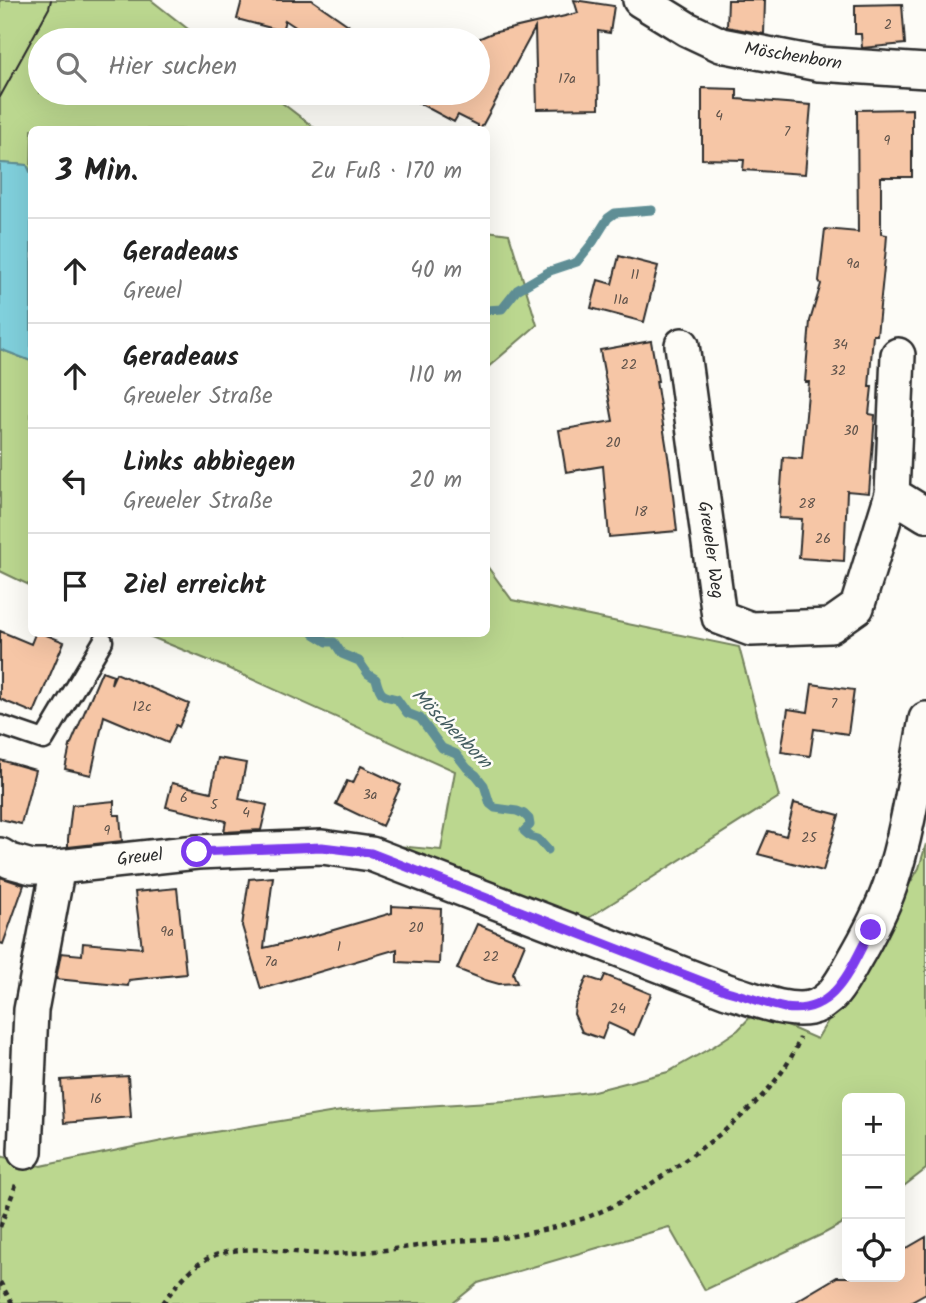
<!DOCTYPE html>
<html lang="de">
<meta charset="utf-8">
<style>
:root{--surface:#fff;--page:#f6f6f6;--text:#222;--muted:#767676;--line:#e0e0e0}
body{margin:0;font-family:Kalam,sans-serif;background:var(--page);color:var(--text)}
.controls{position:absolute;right:21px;bottom:21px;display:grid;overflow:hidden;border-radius:10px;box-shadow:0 7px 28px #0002}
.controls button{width:63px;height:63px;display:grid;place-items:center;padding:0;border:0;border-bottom:2px solid var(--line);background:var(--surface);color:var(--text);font:35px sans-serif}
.stop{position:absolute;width:21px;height:21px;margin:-16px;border:5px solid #7c3aed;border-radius:50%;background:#fff}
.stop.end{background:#7c3aed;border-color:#fff;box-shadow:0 2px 7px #0008}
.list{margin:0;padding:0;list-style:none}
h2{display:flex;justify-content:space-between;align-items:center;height:91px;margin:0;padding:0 28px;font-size:30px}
h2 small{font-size:23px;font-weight:400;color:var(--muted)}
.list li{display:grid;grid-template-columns:46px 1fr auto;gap:21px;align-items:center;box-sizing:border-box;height:105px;padding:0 28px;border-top:2px solid var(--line)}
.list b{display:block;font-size:26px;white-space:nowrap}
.list p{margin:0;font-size:23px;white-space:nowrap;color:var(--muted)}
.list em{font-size:23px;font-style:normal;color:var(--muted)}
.icon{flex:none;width:38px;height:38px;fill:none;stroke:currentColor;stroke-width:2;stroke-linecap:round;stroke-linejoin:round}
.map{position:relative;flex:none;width:926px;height:1303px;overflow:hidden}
.search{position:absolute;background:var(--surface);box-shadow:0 7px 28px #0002;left:28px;top:28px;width:462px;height:77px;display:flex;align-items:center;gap:18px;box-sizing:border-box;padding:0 24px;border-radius:38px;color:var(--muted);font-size:26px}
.panel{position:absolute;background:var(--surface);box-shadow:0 7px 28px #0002;left:28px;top:126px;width:462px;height:511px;border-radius:10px}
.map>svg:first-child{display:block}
.green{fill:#bbd78f;stroke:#73815d;stroke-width:2}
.water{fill:#80d0dc;stroke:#5e8e95;stroke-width:2}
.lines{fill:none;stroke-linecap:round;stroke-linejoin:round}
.stream{stroke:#5e8e95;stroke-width:9}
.building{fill:#f6c6a6;stroke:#2b2b2b;stroke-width:2}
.service-casing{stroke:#2b2b2b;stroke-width:23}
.minor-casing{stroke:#2b2b2b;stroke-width:38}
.path{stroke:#2b2b2b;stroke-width:4.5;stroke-dasharray:5 5;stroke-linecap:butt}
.service{stroke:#fdfcf7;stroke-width:18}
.minor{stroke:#fdfcf7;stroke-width:33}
.tram{stroke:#2b2b2b;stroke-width:2}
.route{stroke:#7c3aed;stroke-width:9}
.labels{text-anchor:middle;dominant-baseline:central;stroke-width:5;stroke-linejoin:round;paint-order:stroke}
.number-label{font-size:14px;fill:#5e524a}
.street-label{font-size:18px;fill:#2b2b2b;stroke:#fdfcf7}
.water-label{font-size:19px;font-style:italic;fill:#445d60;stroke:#fdfcf7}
</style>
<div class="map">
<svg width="926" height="1303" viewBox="0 0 926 1303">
<rect width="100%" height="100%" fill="#fdfcf7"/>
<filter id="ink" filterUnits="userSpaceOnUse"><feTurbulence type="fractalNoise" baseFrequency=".0143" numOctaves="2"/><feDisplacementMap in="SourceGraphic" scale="14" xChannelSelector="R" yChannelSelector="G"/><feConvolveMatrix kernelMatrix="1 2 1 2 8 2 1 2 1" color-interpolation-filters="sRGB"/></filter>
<g filter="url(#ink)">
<!-- green -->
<path class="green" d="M0,0H151L202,40H40V93H269L316,129L32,130L31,174L27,165L0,163Z
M487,231L509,234L537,325L487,368Z
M0,349L31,361V586L0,571Z
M487,566L512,600L739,647L779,797L587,919L375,844L441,850L455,771L225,667L144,634H486Z
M926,844V1169L900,1189V1098H847V1221L825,1233L705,1290L669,1227L478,1283L453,1303H0V1156L41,1166L172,1139L341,1111L521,1100L590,1092L668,1072L714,1046L738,1030L755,1012L817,1039L919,868Z"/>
<!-- water -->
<path class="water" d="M0,163L27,165L31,174V361L0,349Z"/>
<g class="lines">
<!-- stream -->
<path class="stream" d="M486,310L502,309L517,290L550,271L577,262L593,242L608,218L615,213L652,210
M314,634L327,642H334L342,654L359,661L368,674L376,679C380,695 382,696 397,699L407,713L420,718L442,748L456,754L467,768L476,775L484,785L490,804L495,808L517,811L524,814L529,819L530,825L524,831L531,837L538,839L548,850"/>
</g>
<!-- building -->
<path class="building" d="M242,0H312L370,40H315L285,20L282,31L237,19Z
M574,0L614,6L610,33L598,31L599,108L537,109L535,28L480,130H478V125L458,115L454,122L400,93H478V39L492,33L578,13Z
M728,0H765L764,34L727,27Z
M902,4L905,44L862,48L861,34H855V5Z
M702,88L737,89V99L811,105L805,174L743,170L744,160L702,159Z
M912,109V177H881V234L887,235L886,248L877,335H873L869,387H872L869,414L875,415L869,493L847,491L844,561L799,558L802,519L779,518L783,457L802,459L809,382H805L810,321L821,284L819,281L825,229L858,232L857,110Z
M619,256L658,266L644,322L591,308L598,280L612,284Z
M651,341L658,381H656L670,469L677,531L609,537L603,466L566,472L559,430L613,421L600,350Z
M0,631L31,644L35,634H44L64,642L34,713L0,699Z
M102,671L113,675L111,684L116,673L189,704L179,727L176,725L168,743L104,716L91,775L65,769L70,746Z
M812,684L854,690L848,734L814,729L810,756L781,752L788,709L808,712Z
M218,758L246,763L239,799L267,805L261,830L224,832L226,821L166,807L172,783L211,792Z
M0,760L35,770L21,824L0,819Z
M361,766L401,785L382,826L336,804L347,781L353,783Z
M114,801V815H120L122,841L68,847V839L72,805Z
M794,803L839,815L823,871L758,854L768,831L786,836Z
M0,877L24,885L3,944L0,943Z
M273,877L264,948L306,938L392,913V906L428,908L441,909L439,964L397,962V949L261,989L242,926L249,879Z
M177,888L186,974L129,980L128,986L56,979L61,953L82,955L83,943L142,948L135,892Z
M477,924L525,944L513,973L517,983L499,984L485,980L457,969Z
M605,975L651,994L634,1035L608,1023L602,1039L582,1032L574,1014L575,1006L587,977L602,982Z
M128,1076L131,1117L64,1123L61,1080Z
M926,1237V1293L908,1303H793L837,1277H900V1252Z"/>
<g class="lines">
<defs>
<path id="service" d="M0,725L44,740L103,641"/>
<path id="minor" d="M640,0L687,29L721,45L819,64L926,71
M682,345L719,617L751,629L830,626L857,607L892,494
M898,355L892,494L926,515
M0,855L10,861L32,867H58L197,852L322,847L371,854L727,991C752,998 785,1013 810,1008C832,1003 843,980 853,962C867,938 881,912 890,886C908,832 916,774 926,719
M25,1152L31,1010L58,867"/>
</defs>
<!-- service casing -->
<use href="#service" class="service-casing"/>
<!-- minor casing -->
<use href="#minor" class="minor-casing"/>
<!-- path -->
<path class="path" d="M0,1227L17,1182
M0,1282L12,1303
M163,1303C175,1286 193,1264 213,1256C248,1243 287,1253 323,1254C366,1254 407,1247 449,1242C469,1239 489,1240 508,1237C535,1232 569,1225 595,1214C634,1198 669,1172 703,1147C740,1120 784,1082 800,1038"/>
<!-- service -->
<use href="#service" class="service"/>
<!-- minor -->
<use href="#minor" class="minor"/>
<!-- tram -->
<path class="tram" d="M0,97L49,8L51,0"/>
</g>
</g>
<g class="lines" filter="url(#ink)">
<!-- route -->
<path class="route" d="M197,852L322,847L371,853L727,991C746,996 766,1004 785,1008C836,1016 851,966 871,930"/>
</g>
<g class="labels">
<!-- number labels -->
<g class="number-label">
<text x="888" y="25">2</text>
<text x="567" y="79">17a</text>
<text x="719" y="116">4</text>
<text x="787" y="132">7</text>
<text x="887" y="141">9</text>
<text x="853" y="264">9a</text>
<text x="635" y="275">11</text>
<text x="621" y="300">11a</text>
<text x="840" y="345">34</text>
<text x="629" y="365">22</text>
<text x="838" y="371">32</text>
<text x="851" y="431">30</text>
<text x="613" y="443">20</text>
<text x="807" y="504">28</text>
<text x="641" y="512">18</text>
<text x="823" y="539">26</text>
<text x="834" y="704">7</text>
<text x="142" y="707">12c</text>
<text x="370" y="795">3a</text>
<text x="184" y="798">6</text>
<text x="214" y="805">5</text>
<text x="246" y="813">4</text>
<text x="107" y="831">9</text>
<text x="809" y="838">25</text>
<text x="416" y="928">20</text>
<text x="167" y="932">9a</text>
<text x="339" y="947">1</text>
<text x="491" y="957">22</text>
<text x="271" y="962">7a</text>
<text x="618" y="1009">24</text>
<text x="96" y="1099">16</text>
</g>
<!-- street labels -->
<g class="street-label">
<text transform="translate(793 57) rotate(9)">Möschenborn</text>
<text transform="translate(710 550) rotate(82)">Greueler Weg</text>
<text transform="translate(140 858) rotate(-6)">Greuel</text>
</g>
<!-- water labels -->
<g class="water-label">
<text transform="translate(451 729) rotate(45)">Möschenborn</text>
</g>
</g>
</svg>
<div class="controls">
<button>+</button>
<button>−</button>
<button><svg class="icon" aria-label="locate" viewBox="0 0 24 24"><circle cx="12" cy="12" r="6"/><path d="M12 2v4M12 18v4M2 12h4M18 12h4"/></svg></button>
</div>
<div class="stop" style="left:197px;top:852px"></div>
<div class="stop end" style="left:871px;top:930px"></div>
<div class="search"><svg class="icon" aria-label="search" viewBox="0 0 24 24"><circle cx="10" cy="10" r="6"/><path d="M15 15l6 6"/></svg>Hier suchen</div>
<section class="panel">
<h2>3 Min.<small>Zu Fuß · 170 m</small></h2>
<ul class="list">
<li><svg class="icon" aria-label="ahead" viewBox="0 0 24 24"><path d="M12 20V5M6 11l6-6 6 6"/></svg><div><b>Geradeaus</b><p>Greuel</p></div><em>40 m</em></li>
<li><svg class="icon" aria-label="ahead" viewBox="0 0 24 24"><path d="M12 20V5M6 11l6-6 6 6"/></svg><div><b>Geradeaus</b><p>Greueler Straße</p></div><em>110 m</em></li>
<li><svg class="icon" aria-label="left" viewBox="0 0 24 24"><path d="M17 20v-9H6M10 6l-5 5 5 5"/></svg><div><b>Links abbiegen</b><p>Greueler Straße</p></div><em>20 m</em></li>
<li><svg class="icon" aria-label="arrive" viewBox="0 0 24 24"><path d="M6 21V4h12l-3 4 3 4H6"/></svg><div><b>Ziel erreicht</b></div></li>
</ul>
</section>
</div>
